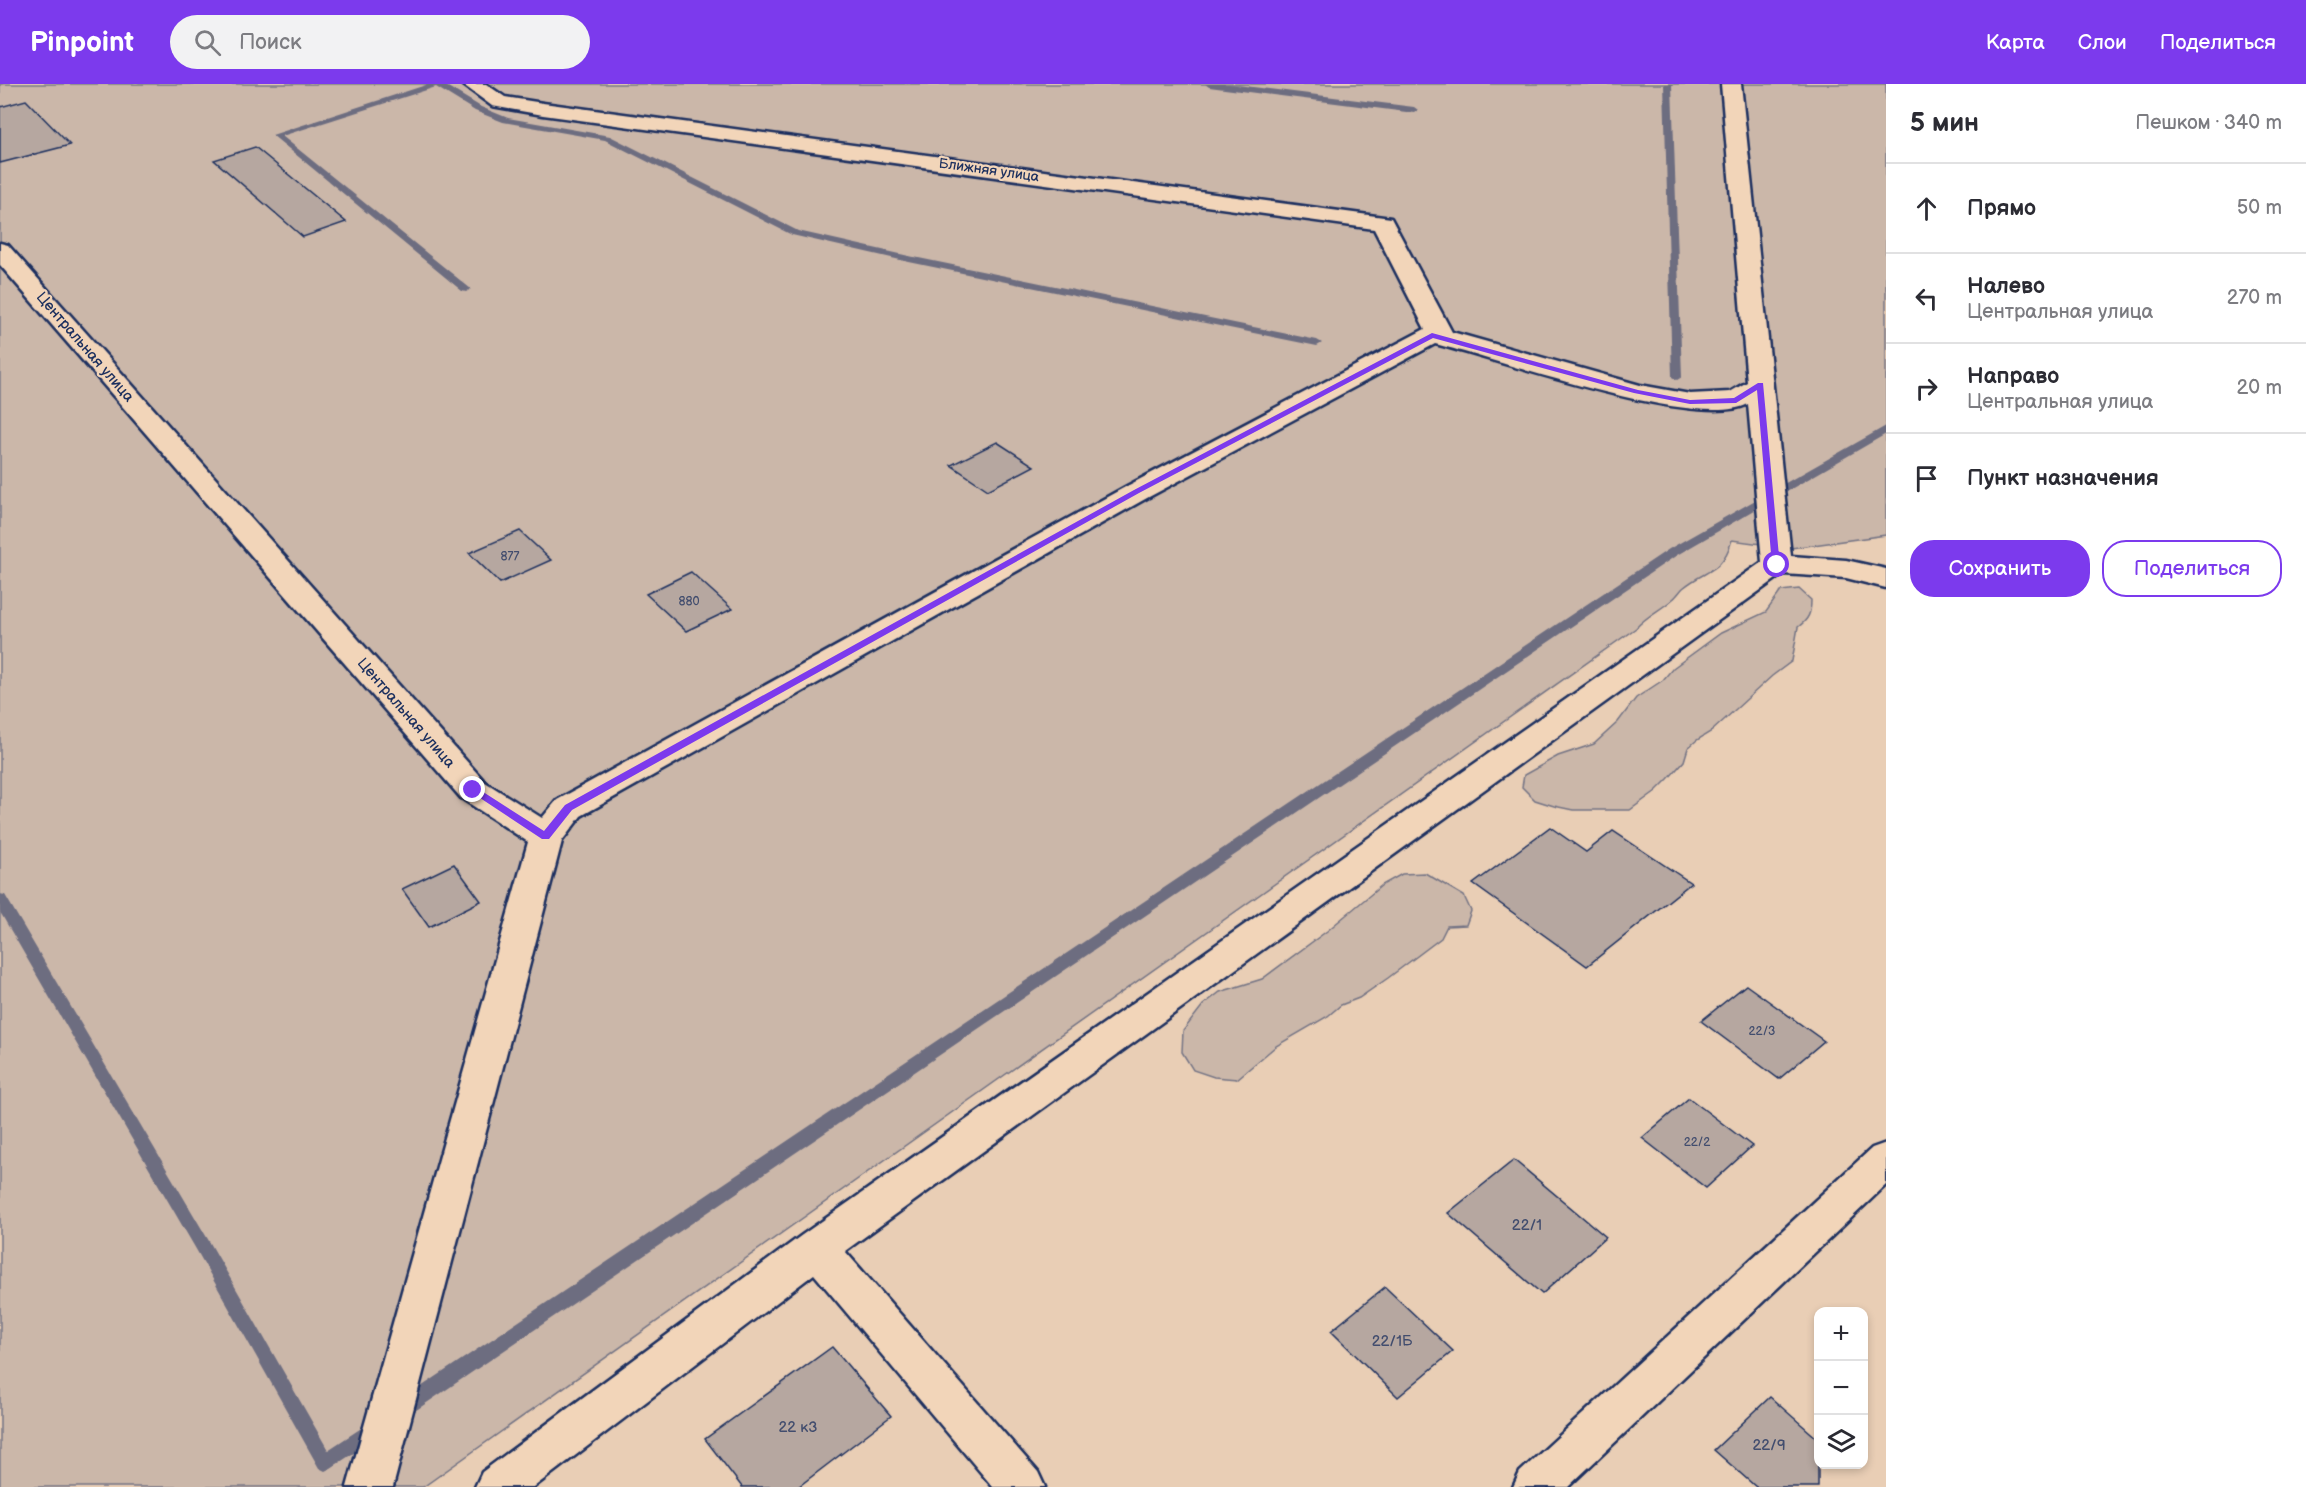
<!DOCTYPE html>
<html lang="ru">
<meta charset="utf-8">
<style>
:root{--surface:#fff;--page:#f2f2f3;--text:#2b2b33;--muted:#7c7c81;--line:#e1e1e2;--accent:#7c3aed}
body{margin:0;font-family:"Balsamiq Sans",sans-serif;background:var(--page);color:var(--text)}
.controls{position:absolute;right:18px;bottom:18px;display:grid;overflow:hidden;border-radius:12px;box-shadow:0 3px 9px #0003}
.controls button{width:54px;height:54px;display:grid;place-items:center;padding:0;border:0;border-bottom:2px solid var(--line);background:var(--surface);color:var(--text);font:30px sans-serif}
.stop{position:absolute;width:18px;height:18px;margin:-14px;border:4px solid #7c3aed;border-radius:50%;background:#fff}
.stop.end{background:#7c3aed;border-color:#fff;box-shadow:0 2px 6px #0008}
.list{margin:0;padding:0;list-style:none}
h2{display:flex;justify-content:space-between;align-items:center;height:78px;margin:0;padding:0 24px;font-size:26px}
h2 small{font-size:20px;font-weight:400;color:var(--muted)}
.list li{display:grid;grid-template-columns:39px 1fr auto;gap:18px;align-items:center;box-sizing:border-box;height:90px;padding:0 24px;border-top:2px solid var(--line)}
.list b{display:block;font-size:22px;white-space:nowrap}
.list p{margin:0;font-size:20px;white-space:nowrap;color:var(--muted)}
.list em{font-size:20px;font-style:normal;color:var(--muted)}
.actions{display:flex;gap:12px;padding:18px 24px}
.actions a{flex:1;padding:14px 0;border:2px solid var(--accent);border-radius:24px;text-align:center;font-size:21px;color:var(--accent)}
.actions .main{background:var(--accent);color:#fff}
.icon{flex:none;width:33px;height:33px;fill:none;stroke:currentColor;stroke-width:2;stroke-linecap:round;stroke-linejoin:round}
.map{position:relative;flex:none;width:1886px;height:1403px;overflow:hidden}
header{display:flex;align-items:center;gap:36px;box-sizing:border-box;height:84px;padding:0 30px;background:var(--accent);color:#fff}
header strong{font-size:28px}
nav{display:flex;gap:33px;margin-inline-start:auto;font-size:21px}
.search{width:420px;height:54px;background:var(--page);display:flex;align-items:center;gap:15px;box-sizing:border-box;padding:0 21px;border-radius:33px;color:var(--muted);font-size:22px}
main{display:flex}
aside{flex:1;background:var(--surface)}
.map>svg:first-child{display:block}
.green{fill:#cbb7a9;stroke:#737384;stroke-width:1.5}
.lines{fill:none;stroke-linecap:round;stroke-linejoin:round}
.stream{fill:#6d6d80;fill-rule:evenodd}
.building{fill:#b6a7a0;stroke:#1b2f5e;stroke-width:1.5}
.minor-casing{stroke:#1b2f5e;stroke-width:5}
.minor{fill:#f2d5b9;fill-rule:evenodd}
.route{fill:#7c3aed}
.labels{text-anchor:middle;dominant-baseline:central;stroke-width:4.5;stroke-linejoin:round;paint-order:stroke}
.number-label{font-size:12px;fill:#424d6e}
.far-street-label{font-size:14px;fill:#1b2f5e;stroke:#f2d5b9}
.street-label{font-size:15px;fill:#1b2f5e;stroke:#f2d5b9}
.near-number-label{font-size:15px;fill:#424d6e}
</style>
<header>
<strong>Pinpoint</strong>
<div class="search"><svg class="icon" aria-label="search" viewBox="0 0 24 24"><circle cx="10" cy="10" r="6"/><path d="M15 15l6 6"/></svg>Поиск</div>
<nav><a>Карта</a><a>Слои</a><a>Поделиться</a></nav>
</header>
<main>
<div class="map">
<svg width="1886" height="1403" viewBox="0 0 1886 1403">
<rect width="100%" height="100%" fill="#e9ceb5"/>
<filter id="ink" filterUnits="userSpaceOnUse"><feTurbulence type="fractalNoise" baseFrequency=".0167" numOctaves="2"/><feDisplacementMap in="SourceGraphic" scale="12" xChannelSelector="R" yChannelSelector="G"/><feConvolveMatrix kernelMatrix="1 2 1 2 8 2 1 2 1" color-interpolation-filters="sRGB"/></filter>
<g filter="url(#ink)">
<!-- green -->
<path class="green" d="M0,0H1886V451L1791,464L1732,456C1721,491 1707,484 1683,504C1680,507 1677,512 1673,515C1661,526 1647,531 1636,544L423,1403H0Z
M1799,505L1811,516C1811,529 1809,535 1798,543L1792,577L1772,592L1712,647L1697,656L1688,664L1684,677L1668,695L1656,707L1630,726H1573L1554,722L1535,716L1522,703L1524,691L1558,672L1594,660L1618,638L1636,614L1663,596L1673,584L1721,549L1766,528L1781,507Z
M1425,789L1464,812L1471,827L1466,841L1447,842L1441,854L1388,894L1359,914L1341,921L1328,932L1276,962L1237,995L1214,993L1193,986L1182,968L1183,947L1203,921L1220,908L1262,895L1327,847L1382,801L1402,790Z"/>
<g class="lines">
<!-- stream -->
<path class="stream" d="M429,0H443L481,23L508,34L610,52L798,147L909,172L1317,256L1322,259L1317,262L909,178L792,151L605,56L503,38L475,27L436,3L282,52L471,205L466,208L462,207L272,51Z
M1205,0H1229L1414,23L1418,26L1414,29L1209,3Z
M1664,0H1672L1682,293L1677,296L1672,293Z
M1886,342V350L1677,471L406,1333L400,1335L394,1333L391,1327L394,1321L1669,465Z
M0,810L5,811L209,1157L328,1366L369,1339L375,1336L381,1339L384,1345L381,1351L331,1384L325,1387L319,1384L197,1167L0,828Z"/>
</g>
<!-- building -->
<path class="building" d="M26,16L70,61L0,79V23Z
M255,63L346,138L303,153L214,76Z
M997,358L1034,382L988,406L951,381Z
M520,447L551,476L500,499L469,469Z
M691,488L732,525L686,547L646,510Z
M1550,743L1586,768L1613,747L1691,799L1587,882L1473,800Z
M454,780L481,817L429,843L402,805Z
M1746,901L1824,957L1779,995L1701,937Z
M1689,1014L1752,1062L1706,1104L1642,1054Z
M1514,1076L1606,1153L1542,1210L1448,1129Z
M1385,1203L1453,1267L1398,1313L1331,1247Z
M832,1263L891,1332L798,1403H742L705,1355Z
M1770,1313L1818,1355V1403H1756L1714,1366Z"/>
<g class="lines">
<defs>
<path id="minor" d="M462,0H486L505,13L543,19L1391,134L1452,248L1640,301L1690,310L1730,308L1747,298L1721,0H1741L1791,472L1846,476L1886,485V504L1846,494L1783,490L845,1167L1038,1388L1045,1403H993L814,1190L534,1403H475L482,1388L802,1151L1762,478L1748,320C1698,347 1497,275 1435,260L1147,414L581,732L562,757L393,1403H347L528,758L461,714L0,181V159L8,161L485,698L542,734L557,716L1127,402L1425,245L1374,145L543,31L492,22Z
M1886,1059V1101L1568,1403H1513L1520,1388L1872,1064Z"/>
</defs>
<!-- minor casing -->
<use href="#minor" class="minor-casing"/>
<!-- minor -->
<use href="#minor" class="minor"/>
</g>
</g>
<!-- route -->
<path class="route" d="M1432,249L1638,306L1690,316L1734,314L1758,299H1763L1780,483L1772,481L1757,306L1736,319L1690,320L1634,309L1433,254L1139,409L572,726L549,755H542L468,706L470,704H477L544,747L565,721L1134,406Z"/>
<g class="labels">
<!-- number labels -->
<g class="number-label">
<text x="510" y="472">877</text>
<text x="689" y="517">880</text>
<text x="1762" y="947">22/3</text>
<text x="1697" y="1058">22/2</text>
</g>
<!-- far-street labels -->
<g class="far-street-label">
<text transform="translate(989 86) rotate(8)">Ближняя улица</text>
</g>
<!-- street labels -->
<g class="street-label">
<text transform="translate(85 263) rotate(49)">Центральная улица</text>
<text transform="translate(406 629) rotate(49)">Центральная улица</text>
</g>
<!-- near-number labels -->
<g class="near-number-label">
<text x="1527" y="1141">22/1</text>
<text x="1392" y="1257">22/1Б</text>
<text x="798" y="1343">22 к3</text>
<text x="1769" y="1361">22/9</text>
</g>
</g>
</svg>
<div class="controls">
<button>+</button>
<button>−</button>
<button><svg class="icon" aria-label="layers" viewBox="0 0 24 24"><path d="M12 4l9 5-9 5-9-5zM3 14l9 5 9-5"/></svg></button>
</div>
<div class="stop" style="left:1777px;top:481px"></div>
<div class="stop end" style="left:473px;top:706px"></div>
</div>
<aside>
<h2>5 мин<small>Пешком · 340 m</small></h2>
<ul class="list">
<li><svg class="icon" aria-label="ahead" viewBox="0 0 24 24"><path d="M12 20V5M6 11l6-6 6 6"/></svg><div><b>Прямо</b></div><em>50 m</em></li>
<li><svg class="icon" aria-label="left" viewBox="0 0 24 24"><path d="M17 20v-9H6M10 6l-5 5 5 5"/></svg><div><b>Налево</b><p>Центральная улица</p></div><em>270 m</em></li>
<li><svg class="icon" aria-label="right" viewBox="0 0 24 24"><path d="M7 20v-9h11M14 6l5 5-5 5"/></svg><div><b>Направо</b><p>Центральная улица</p></div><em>20 m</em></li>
<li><svg class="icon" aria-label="arrive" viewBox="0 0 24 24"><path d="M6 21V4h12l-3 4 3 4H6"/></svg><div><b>Пункт назначения</b></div></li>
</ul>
<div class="actions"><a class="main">Сохранить</a><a>Поделиться</a></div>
</aside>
</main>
